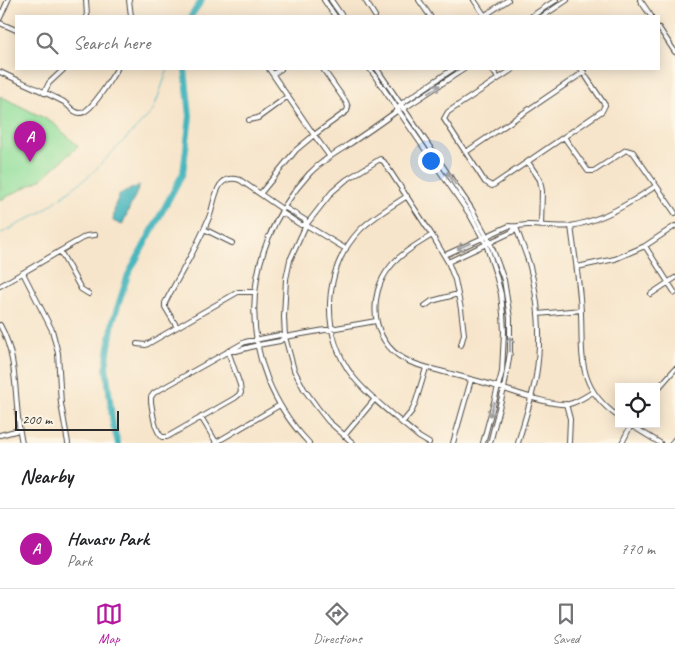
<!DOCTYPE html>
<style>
:root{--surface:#fff;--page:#f2f2f2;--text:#202124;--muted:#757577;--line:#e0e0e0;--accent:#b5179e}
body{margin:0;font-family:Caveat,sans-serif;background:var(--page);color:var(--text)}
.controls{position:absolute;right:15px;bottom:15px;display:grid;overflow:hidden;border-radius:0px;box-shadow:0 2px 12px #0003}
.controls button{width:45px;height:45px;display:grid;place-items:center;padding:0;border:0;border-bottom:1px solid var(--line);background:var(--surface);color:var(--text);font:25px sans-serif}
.scale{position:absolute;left:15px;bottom:12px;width:104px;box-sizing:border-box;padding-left:5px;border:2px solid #2b2b2b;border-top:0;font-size:14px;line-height:18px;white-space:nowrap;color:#2b2b2b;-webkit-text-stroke:4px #fcf5e5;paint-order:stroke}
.you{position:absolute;left:430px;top:160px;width:18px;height:18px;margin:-12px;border:4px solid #fff;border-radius:50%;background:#1a73e8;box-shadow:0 0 0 8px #1a73e833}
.badge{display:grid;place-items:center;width:32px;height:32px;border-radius:50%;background:var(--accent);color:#fff;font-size:16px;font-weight:700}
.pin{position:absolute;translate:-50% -41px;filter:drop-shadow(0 1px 2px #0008)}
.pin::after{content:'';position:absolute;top:26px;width:18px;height:15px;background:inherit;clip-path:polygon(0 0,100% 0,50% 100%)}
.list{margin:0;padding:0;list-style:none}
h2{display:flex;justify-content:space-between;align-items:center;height:65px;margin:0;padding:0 20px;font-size:21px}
h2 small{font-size:16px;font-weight:400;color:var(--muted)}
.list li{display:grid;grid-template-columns:32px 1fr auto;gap:15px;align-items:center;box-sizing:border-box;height:80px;padding:0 20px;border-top:1px solid var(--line)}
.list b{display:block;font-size:19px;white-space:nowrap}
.list p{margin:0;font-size:16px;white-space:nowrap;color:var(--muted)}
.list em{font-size:16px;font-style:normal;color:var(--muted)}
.icon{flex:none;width:28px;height:28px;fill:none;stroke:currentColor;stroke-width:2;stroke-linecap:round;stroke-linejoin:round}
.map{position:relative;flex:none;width:675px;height:443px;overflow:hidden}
.search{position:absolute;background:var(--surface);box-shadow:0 2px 12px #0003;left:15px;right:15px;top:15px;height:55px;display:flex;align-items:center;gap:12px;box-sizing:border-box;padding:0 18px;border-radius:0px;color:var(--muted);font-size:19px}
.sheet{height:145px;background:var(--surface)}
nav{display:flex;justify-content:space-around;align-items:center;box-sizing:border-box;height:70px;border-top:1px solid var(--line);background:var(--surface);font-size:14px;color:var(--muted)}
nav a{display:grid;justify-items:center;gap:2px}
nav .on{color:var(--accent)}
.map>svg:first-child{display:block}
.green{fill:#91df9c;stroke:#5e8564}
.water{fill:#45b5bd;stroke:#387074}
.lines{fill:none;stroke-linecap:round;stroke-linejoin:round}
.stream{stroke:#45b5bd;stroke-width:1}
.river{stroke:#45b5bd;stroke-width:6}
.minor-casing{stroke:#4a4743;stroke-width:6}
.minor{stroke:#fff;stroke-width:4}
.oneway{stroke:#a0a0a0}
</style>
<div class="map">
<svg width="675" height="443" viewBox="0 0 675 443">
<rect width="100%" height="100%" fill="#fcf5e5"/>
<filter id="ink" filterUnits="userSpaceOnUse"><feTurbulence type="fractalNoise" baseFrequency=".02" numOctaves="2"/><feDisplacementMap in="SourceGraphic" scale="10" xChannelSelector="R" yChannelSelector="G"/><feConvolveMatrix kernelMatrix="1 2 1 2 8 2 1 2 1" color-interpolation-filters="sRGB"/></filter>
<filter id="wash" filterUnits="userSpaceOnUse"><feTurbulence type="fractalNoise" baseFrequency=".0096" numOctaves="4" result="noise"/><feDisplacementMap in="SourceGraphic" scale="20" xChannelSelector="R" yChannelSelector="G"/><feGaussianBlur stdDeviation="1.12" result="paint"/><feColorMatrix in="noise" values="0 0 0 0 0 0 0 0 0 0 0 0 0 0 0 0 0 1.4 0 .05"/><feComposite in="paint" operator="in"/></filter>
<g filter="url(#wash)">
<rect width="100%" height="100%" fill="#f7e5cb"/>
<!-- green -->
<path class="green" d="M0,96L52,122L78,146L42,179L0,200Z"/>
<!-- water -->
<path class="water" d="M140,185L122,225L113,221L115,205L120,194Z"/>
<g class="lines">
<!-- stream -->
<path class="stream" d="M0,234L43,211L90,175L153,111L168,69"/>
<!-- river -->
<path class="river" d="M191,16L202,0
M118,443L113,425L106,366L113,321L128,275L183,173L190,116L185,69"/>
</g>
</g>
<g filter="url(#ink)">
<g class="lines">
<defs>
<path id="minor" d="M86,0L87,16
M129,0L131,16
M324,0L335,16
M331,0L342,16
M365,0L375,16
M419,0L430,16
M474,0L485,16
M640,0L651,16
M484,16L508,0
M532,16L556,0
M543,16L567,0
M0,18L8,0
M0,23L16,30
M659,28L675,52
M269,69L314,135L330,157
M370,69L470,215L486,244L496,275L501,294L503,314L504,332L502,372L483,443
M377,69L471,208L490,242L504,280L510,318V352L504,389L490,443
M492,69L498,78
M513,69L448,112L444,119L485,182L492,186L602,111L605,105L581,69
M0,72C21,82 43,91 64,102C69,106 76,116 84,112C96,105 109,81 117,69
M273,74L281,69
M44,93L49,83L64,69
M403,109L464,69
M249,120L258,118L288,96
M564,137L588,171H594L626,150L633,152L675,213
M466,152L584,72
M528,162L540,180L542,191L541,226
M260,194L296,150L314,135L347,111L348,107L346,102L323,69
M407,196C391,207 374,216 360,230C322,270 320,335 354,378C372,400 397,418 419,437L429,443
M284,207L305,220L306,225
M281,212L301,225H306L346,249
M571,226C574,250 578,274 580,298C585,348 571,384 619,417
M516,227C520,239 525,251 529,263C539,299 542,340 536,376C532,399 524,421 518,443
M204,229L232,243
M432,235C418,244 401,253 390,267C367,295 371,341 404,359C415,365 428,368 440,371C455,375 470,379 485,383C504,388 552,407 569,404C578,402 586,396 593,392
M645,246L675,293
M60,251L81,289L89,294
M445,255L509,226C516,227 521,225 528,225C542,225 557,228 571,226C603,220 630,203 656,186
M448,262L512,232L516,227
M577,267L615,259L645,246L675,226
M23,273L52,330L58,353L61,404L68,443
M0,286L86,236L95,235
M651,294L675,278
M425,306L432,301L458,294
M538,314L581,310
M0,325C20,361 13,404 22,443
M177,327L165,307V303C180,273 200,244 211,212C213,205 216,188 222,183C227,178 233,178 240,180L282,209
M137,344L146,345L238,292H255
M228,351L240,385L241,393L235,398L167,437H162C154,429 153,413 151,402V397L154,393L245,342L280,335L285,337
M230,351H236L258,345L280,341L285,337L376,321
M656,391L675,369
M566,404L570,419L569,443
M201,417L216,442
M402,423L412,411L416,401L426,368
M629,424L660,443
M0,435L19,430
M344,436L375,399
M215,443L280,405
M309,443C235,366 237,253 309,174C319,163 332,155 345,147C363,135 381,123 398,110L401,104L453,69
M353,443L328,421L317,407L304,389L294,370L285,337L284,317L286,279L290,260L306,225L332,192L346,180L380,159L384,162L432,235L448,262L455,280L461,309L464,334L461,345
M453,443L471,380
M622,443L631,425
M672,443L675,439"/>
</defs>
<!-- minor casing -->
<use href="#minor" class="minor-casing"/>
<!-- minor -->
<use href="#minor" class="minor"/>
</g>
<!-- one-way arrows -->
<defs><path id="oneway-shaft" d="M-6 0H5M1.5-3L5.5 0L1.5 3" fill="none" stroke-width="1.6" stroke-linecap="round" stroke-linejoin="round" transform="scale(1.25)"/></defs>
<g class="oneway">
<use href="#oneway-shaft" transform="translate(434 89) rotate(-34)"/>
<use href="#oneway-shaft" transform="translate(451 178) rotate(-124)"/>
<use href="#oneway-shaft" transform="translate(464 246) rotate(155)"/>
<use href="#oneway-shaft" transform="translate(510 344) rotate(-90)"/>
<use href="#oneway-shaft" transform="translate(492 409) rotate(106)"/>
</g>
</g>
</svg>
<div class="controls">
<button><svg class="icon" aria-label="locate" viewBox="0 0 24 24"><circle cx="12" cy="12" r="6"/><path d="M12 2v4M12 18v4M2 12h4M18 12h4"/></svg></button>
</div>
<div class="scale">200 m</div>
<div class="you"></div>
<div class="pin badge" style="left:30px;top:162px">A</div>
<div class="search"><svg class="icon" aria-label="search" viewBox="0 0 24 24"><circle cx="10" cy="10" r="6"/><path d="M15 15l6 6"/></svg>Search here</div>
</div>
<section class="sheet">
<h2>Nearby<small></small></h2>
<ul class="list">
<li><span class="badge">A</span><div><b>Havasu Park</b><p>Park</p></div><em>770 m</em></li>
</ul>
</section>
<nav>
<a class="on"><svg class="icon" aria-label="map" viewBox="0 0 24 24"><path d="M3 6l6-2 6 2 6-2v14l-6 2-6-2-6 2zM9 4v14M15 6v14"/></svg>Map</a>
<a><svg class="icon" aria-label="directions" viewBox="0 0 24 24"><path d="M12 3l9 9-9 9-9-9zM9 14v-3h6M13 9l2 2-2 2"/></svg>Directions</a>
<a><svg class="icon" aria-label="saved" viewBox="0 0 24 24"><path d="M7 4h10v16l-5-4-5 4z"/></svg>Saved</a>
</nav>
